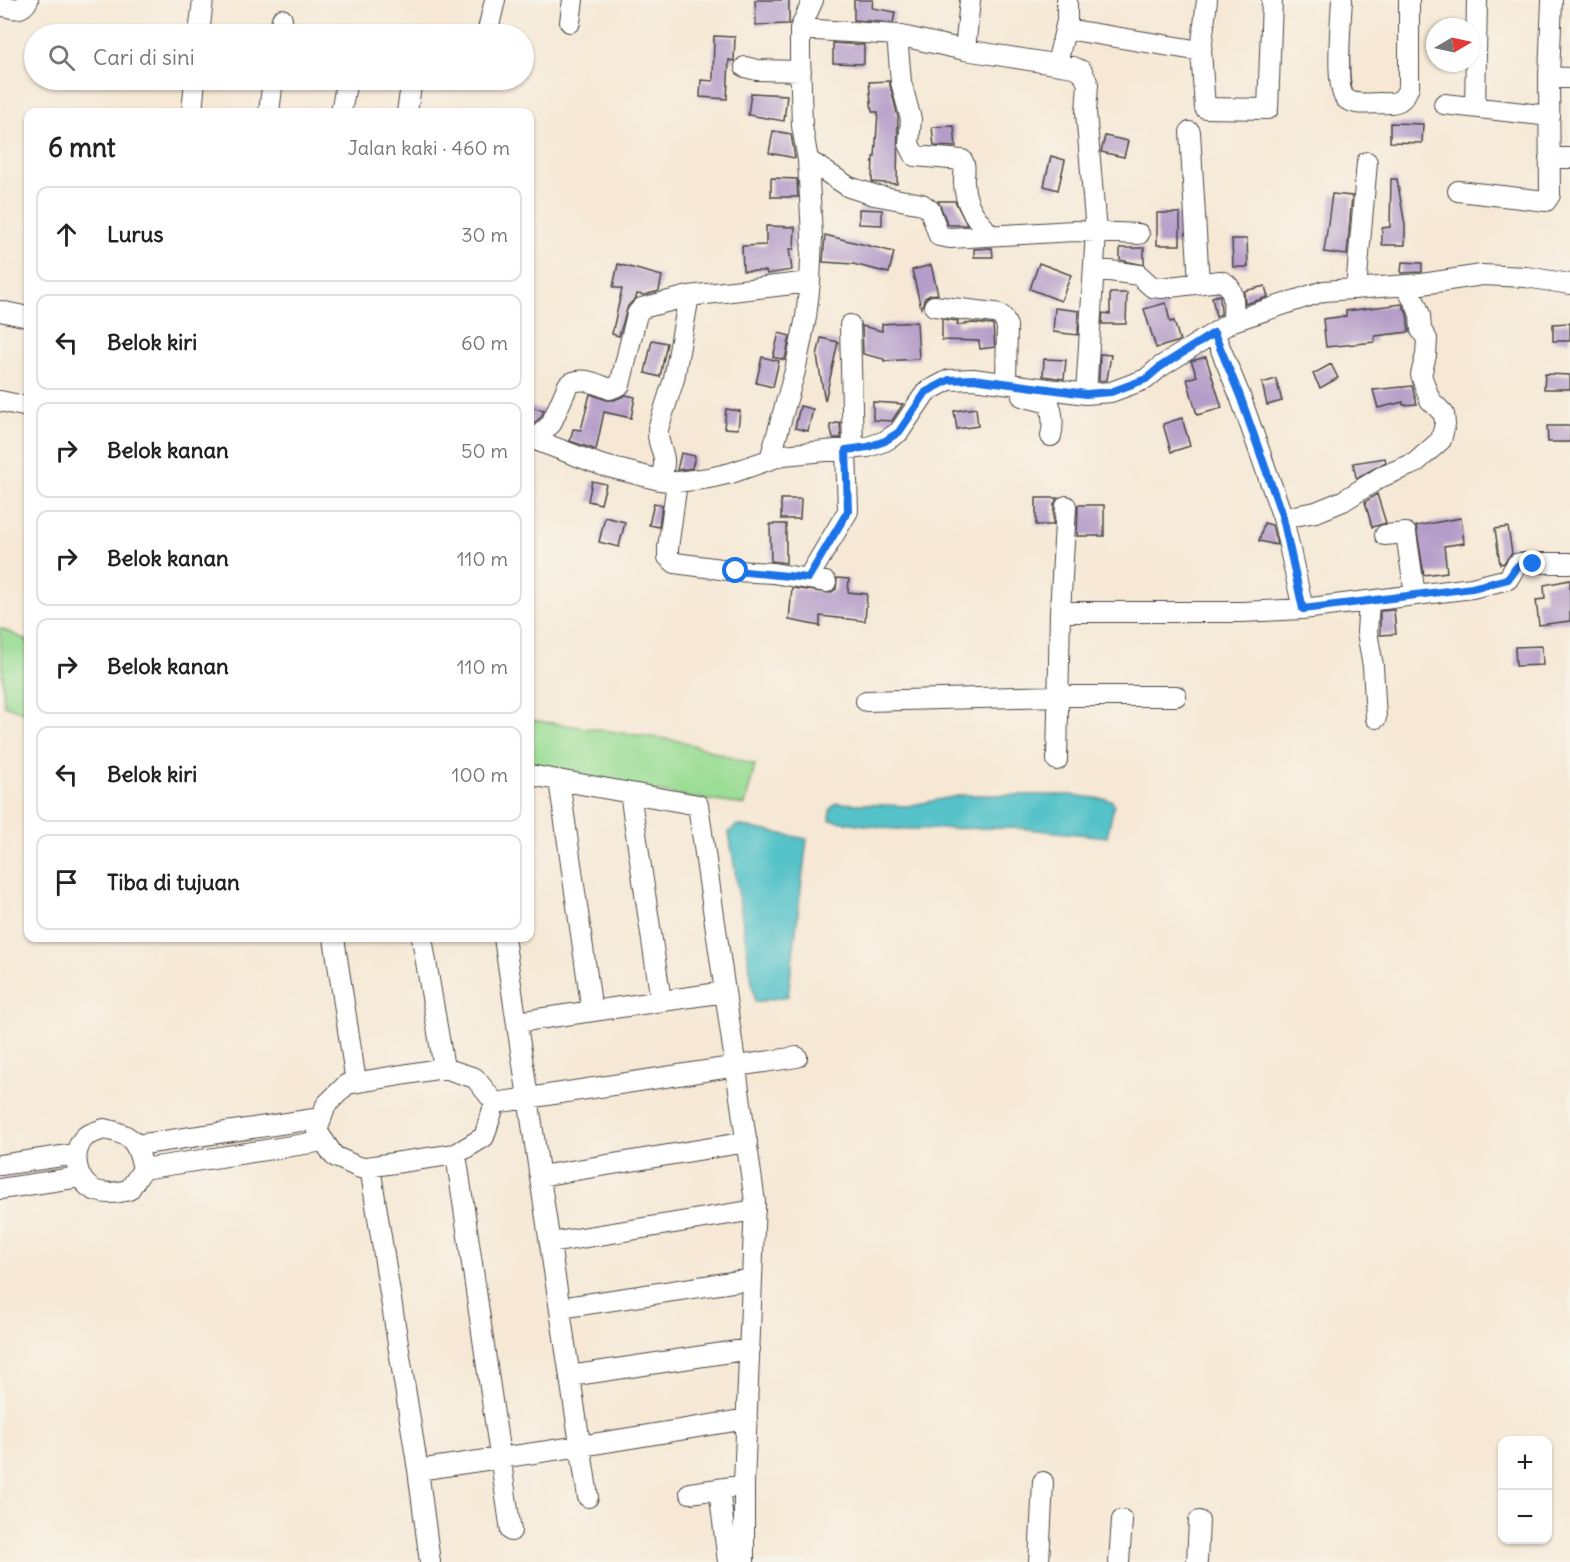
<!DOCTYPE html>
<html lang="id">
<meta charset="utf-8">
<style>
:root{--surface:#fff;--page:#f2f2f2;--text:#222;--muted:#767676;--line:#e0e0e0}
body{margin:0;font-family:Delius,sans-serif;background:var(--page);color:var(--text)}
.controls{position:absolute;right:18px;bottom:18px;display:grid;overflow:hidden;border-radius:12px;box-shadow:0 2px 4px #0004}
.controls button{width:54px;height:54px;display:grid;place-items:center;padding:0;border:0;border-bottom:2px solid var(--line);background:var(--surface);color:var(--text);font:30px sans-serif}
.compass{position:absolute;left:1426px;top:18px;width:54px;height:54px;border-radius:50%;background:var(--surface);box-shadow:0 2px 4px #0004;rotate:81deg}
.stop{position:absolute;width:18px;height:18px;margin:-14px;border:4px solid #1a73e8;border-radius:50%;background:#fff}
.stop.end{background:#1a73e8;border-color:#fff;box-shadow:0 2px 6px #0008}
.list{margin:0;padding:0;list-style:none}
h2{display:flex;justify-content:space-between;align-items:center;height:78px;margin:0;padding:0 24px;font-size:26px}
h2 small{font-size:20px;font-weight:400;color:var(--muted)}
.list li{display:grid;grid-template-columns:39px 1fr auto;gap:18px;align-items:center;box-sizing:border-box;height:96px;margin:0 12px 12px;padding:0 12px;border:2px solid var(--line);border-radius:12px}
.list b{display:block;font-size:22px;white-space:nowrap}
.list em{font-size:20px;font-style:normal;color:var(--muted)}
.icon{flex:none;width:33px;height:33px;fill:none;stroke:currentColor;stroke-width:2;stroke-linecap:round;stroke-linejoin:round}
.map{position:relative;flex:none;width:1570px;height:1562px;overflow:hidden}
.search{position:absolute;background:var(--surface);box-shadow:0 2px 4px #0004;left:24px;top:24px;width:510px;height:66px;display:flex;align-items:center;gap:15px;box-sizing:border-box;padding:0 21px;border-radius:33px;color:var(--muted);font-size:22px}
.panel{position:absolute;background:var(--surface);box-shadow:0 2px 4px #0004;left:24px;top:108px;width:510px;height:834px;border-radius:12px}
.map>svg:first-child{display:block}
.green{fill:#9add94;stroke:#628460;stroke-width:1.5}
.water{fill:#54c2c9;stroke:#40767a;stroke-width:1.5}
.building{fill:#b59dc9}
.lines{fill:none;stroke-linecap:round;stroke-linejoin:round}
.street-casing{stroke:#494744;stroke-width:22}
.street{stroke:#fff;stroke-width:20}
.route{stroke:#1a73e8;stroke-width:8}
</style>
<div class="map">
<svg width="1570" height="1562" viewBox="0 0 1570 1562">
<rect width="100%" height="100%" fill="#f7f3e8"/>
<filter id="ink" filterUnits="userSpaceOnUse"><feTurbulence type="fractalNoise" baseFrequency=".0167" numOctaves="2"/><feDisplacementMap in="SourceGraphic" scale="12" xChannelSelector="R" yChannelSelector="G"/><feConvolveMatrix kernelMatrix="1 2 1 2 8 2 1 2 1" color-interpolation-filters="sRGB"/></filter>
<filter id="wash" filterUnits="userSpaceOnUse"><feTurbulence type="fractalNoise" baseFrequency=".008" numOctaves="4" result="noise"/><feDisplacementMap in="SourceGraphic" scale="24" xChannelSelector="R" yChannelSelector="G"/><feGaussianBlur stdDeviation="1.35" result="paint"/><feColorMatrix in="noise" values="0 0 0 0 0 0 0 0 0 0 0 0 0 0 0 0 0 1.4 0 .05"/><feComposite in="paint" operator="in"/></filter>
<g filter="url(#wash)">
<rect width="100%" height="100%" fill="#f6e8d5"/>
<!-- green -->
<path class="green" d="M0,628L28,641V714L4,705Z
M530,720L680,741L755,765L745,805L692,798L530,767Z"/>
<!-- water -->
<path class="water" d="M962,795H1070L1112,800L1114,805L1107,837L1017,828L894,829L830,820V810L836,803L907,806Z
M737,825L807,839L788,996L755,1002L729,832Z"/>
<g id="blocks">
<!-- building -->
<path class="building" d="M755,0H789V24L756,25Z
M854,0H873L872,8L895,12L893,23L854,20Z
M714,36L735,37L734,61L729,60L727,99L700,97L701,80L713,81Z
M833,43L864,45V64L833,63Z
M889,81L898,117L897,184L872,182L873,157H875L878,112H872L869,82Z
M751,93L787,95L784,121L748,115Z
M1390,123L1423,124L1422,143L1390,142Z
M954,126L956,147L934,146L932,127Z
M773,131L791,134L795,158L769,153Z
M1105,136L1128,141L1124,157L1101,152Z
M1051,156L1065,160L1058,190L1044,186Z
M771,178L797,179L798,197H771Z
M1391,179H1397L1405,225V245H1382V228L1390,227Z
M1332,194L1352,196L1347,255L1324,252Z
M938,201H955L967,225H948Z
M859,209L882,210V225L859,224Z
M1157,213H1180V245H1157Z
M766,226L795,227L794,249H789L792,270L767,274L766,271H743L742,246L766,245Z
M825,235L894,252L889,273L853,264L823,262Z
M1232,239H1247L1248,267H1233Z
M992,248L993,257H974V249Z
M1120,248H1144V265L1120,260Z
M1402,262L1422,263V272L1401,273Z
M1039,263L1071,275L1061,301L1030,289Z
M618,264L662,276L659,291L644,295L637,294L636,298L628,306L619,336L612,334L622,289L613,287Z
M931,265L938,294L930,295L925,298L921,308L912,270Z
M1265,286L1268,297L1245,304L1244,291Z
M1110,293H1127L1126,324H1102L1103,313L1110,314Z
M1220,295L1221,314L1216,317L1212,297Z
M1166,303L1170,322L1174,321L1180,341L1156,348L1144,309Z
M1402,304L1407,314L1409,332L1375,336V342L1326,347L1323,319L1346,316V311Z
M1055,308L1079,311L1078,335L1053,332Z
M942,319L958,321L957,325L973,323L993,325L995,347L980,349L979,341L942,340Z
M917,322L919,359L884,361V359L863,354L862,326L882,331V324Z
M1570,323V341H1553V324Z
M779,333L790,336L785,360L773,357Z
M821,338L838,342L825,401L817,356Z
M652,340L667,343L660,377L645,373Z
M1100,354L1111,355L1107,380L1099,381Z
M762,357L779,361L773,387L756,383Z
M1206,357L1222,408L1197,415L1187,379L1197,376L1191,361Z
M1044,359L1066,360L1064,379L1043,376Z
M1331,364L1338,378L1320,388L1313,374Z
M1545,374L1570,375V389H1544Z
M1276,379L1282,401L1267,405L1262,383Z
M1412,386L1417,404L1403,405V402L1378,408L1373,390Z
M590,394L607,400H614L626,395L635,397L631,418L604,412L596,450L570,441L573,429L581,430Z
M873,402L903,404L892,421L873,420Z
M800,406L813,409L808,431L795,428Z
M530,407L544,410L541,417L531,426Z
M976,408L978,426L957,429L954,411Z
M726,409L740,411L738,429L724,428Z
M1182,418L1190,446L1171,452L1163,424Z
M840,422L841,438H833L830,425Z
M1547,426H1570V442H1548Z
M681,453L695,456L692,468L677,470Z
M1385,458L1386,462L1357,478L1356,477L1353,463Z
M592,481L606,484L601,504L588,501Z
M1377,494L1386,523L1372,527L1365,502Z
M1036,498H1057L1054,505L1053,525H1036Z
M781,499H801L800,519H781Z
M654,503L662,505L659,527L649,525Z
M1078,505H1104V536H1077Z
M605,517L625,522L619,547L599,542Z
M1461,518L1464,543L1444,546L1447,572L1424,575L1416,526Z
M1264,523L1272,525L1277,545L1259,541Z
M770,524H786V563L771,561Z
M1508,527L1512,553L1504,563L1500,564L1495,529Z
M837,578L849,579L848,592L867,594L865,621L820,616V626L789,620L792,588L830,593L836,589Z
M1570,580V621L1539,625L1536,600L1545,599L1544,585Z
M1394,610L1396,634L1380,635V611Z
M1542,646L1543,665L1516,666L1515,647Z"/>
</g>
</g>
<g filter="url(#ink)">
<use href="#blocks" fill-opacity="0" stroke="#494744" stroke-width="1.5"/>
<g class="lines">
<defs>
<path id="street" d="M1207,0L1201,51L1205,108L1268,109L1272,0
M1342,0C1341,17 1335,88 1345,98C1353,106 1370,103 1381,103C1397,104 1404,102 1409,86V0
M0,5C11,8 22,13 28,0
M570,22L573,0
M800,29L897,35L965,50L1073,67L1082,71L1088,84L1086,112L1096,232L1086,394
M1066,29L1201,51
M199,34L203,0
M279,34L282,19
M487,34L495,0
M897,35L901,82L911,119L909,144L915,156L962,160C967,167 963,175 964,183C965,206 976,218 990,235
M965,50L970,0
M1057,64L1067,21V0
M745,67L757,70L801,71
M1549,77L1570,78
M1444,104L1550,116
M1475,107L1477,0
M192,112L195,80
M269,112L273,80
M341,112L347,80
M407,112L412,80
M1190,132L1199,283
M1549,158H1570
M808,160L849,187L874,195L922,204L930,210L939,236L950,238L1074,231L1139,234
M1458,191L1546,201L1550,195L1549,77L1552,0
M1095,269L1139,275L1152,287L1161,288L1220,281C1237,285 1233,307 1233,321
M1356,289L1367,162
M934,306L995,313L1002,316L1007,326L1006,383
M0,311L28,317
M850,325L853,449
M1214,333L1240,396L1283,518L1303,609
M1022,396L1049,403C1053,414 1054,424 1051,436
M0,401L28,407
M530,438L601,465L660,480L677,482L709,478L731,473L783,455L868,447L885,441L899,432L926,392L949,380L973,379L1086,394L1111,392L1146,379L1160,367L1233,321L1324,291L1422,284L1482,275L1526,277L1570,284
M534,440L551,424L568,385C581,375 596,384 610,389L620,385L637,314L642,308L689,296L810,282
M770,459L795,371L806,317L810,282L812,237L808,160L802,126L800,54V29L813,0
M660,480C671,451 656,451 658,429L674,379L689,296
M677,482L668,548V557L675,563L736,571L773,573L826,582
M1283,518L1316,512L1343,501L1381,477L1415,463L1441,440L1445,424L1444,414L1430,400L1421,375L1426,355L1427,339L1421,330L1420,315L1416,304L1404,285
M1385,535L1406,533L1415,595
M808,578L848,511L846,450
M1369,601L1367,632L1373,666L1376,718
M1060,612H1242L1303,609L1472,588L1508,579L1517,564L1520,563H1570
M866,701L1058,696H1176
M1057,760L1060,612L1066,506
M559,780L592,1011
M630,793L661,1001
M334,938L356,1082
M422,938L444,1068
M504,938L588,1497
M725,992L755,1202L744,1485V1562
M517,1022L725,992L698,805L530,775
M444,1068L475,1078L495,1103L484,1137L456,1154L360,1168L334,1156L317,1131L326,1105L347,1084Z
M495,1103L797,1057
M104,1129C132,1134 137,1141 143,1169L129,1190C119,1192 108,1195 97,1191C76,1185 69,1150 86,1136C91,1133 99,1131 104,1129Z
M137,1145L321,1118
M456,1154L511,1531
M0,1165L76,1154
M370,1167L418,1470L430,1562
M143,1169L324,1141
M540,1176L747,1142
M0,1189L80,1177
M550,1243L755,1210
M560,1308L752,1279
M570,1376L750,1349
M418,1470L581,1446L747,1419
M719,1489L728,1562
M690,1493L732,1487
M1039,1562L1043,1482
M1119,1562L1122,1520
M1197,1562L1199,1521"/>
</defs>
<!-- street casing -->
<use href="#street" class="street-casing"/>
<!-- street -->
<use href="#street" class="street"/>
</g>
</g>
<g class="lines" filter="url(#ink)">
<!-- route -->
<path class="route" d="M736,571L808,578L848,511L846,450L868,447L885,441L899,432L926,392L949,380L973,379L1086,394L1111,392L1146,379L1160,367L1214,333L1240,396L1283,518L1303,609L1472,588L1508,579C1519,565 1514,563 1533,564"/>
</g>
</svg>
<div class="controls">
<button>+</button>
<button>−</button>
</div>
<svg class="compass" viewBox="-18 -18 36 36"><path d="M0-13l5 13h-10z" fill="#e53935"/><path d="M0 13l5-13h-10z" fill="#767676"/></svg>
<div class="stop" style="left:736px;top:571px"></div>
<div class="stop end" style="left:1533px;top:564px"></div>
<div class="search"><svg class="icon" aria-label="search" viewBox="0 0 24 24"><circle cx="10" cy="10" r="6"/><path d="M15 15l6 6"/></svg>Cari di sini</div>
<section class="panel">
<h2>6 mnt<small>Jalan kaki · 460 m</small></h2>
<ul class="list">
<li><svg class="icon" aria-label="ahead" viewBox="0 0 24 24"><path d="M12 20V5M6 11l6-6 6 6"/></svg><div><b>Lurus</b></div><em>30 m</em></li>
<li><svg class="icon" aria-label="left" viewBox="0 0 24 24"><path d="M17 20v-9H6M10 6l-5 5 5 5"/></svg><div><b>Belok kiri</b></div><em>60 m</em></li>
<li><svg class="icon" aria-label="right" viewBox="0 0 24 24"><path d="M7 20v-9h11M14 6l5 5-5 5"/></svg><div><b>Belok kanan</b></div><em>50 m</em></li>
<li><svg class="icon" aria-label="right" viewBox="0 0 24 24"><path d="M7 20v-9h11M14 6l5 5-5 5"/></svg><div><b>Belok kanan</b></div><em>110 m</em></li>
<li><svg class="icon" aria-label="right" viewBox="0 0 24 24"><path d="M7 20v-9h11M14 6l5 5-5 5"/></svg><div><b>Belok kanan</b></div><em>110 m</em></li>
<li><svg class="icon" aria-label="left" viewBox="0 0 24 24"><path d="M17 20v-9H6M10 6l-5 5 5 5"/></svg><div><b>Belok kiri</b></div><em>100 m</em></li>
<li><svg class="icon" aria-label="arrive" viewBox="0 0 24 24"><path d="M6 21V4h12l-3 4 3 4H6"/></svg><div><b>Tiba di tujuan</b></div></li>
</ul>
</section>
</div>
